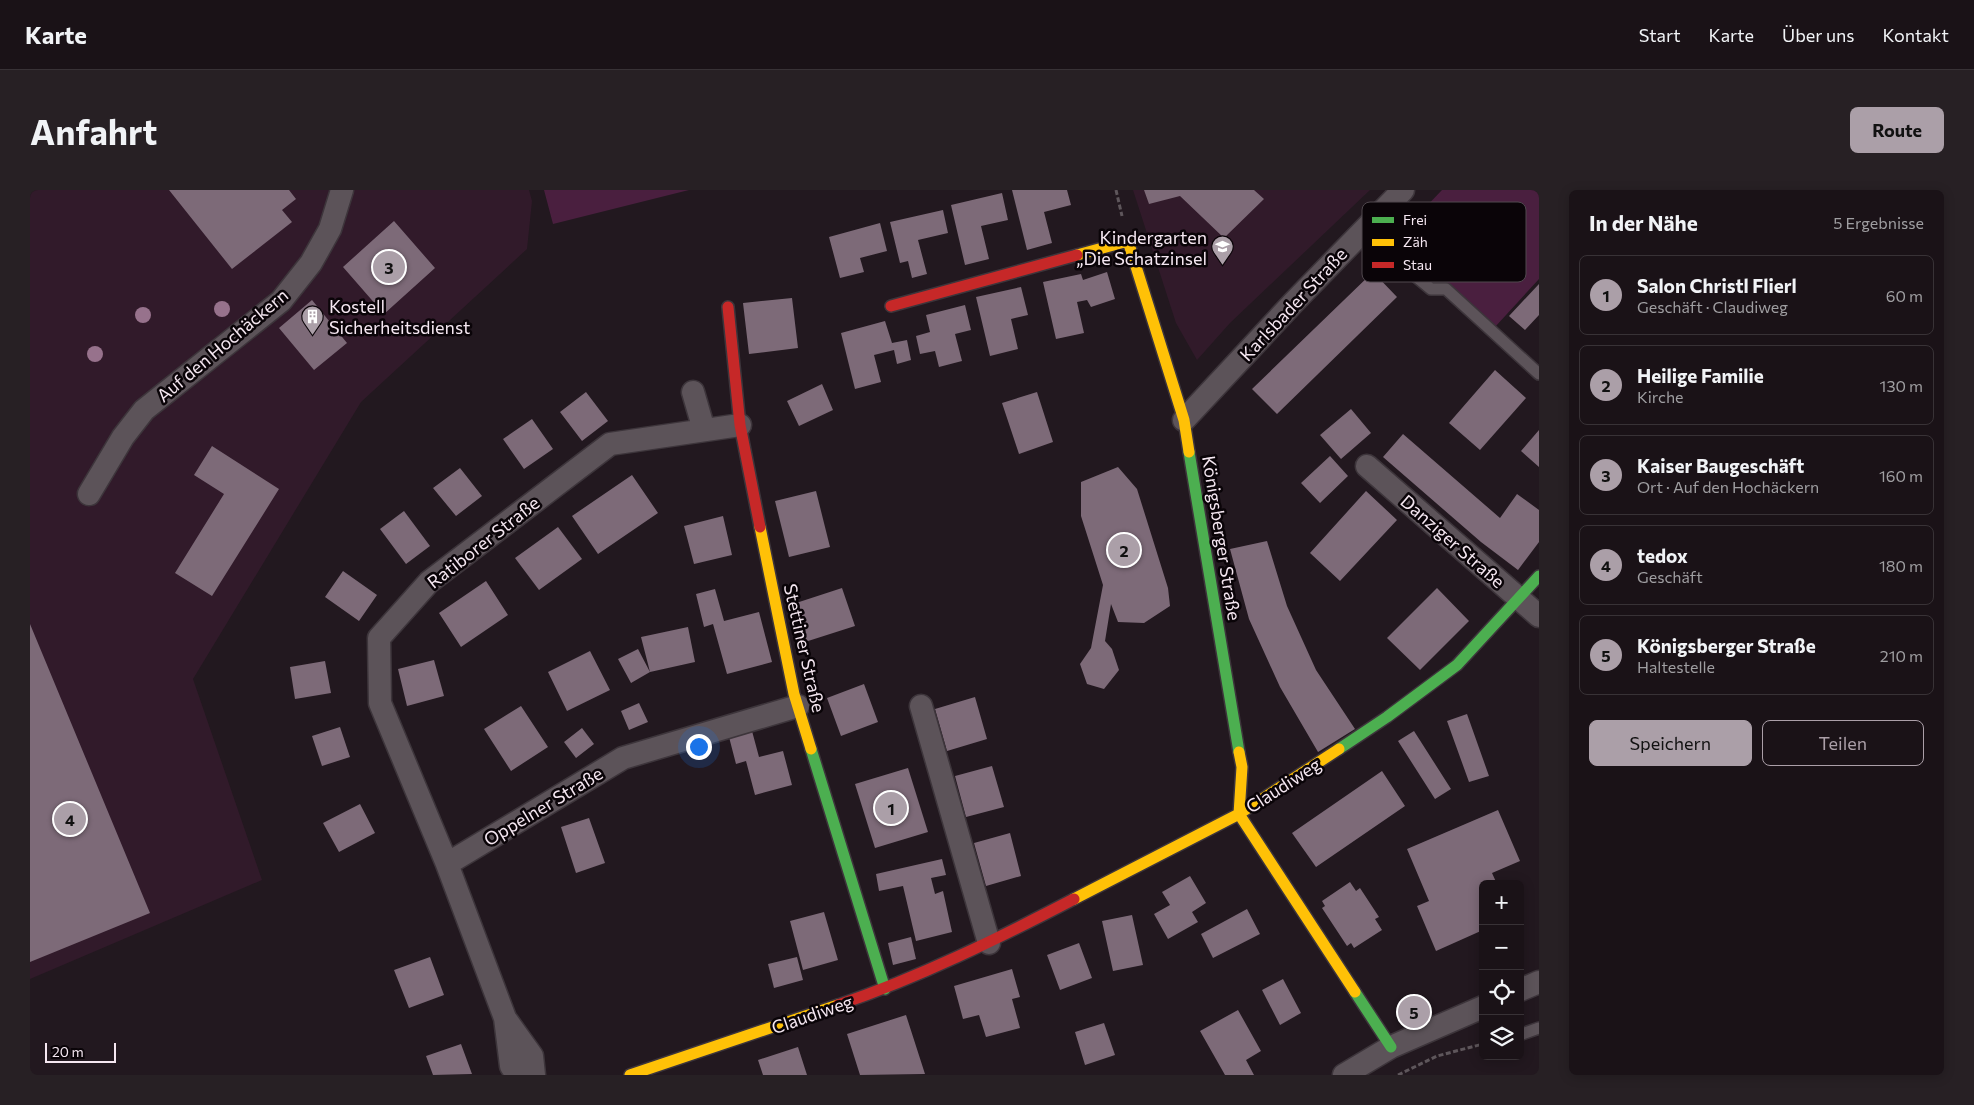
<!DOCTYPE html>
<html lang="de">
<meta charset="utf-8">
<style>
:root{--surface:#1a1217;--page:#272024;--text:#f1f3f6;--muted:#9f9ea1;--line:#383236;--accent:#ab9fa8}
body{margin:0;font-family:Commissioner,sans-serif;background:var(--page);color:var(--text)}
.controls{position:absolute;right:15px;bottom:15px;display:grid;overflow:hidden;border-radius:8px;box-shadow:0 2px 12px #0003}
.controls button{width:45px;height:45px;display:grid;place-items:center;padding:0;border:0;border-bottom:1px solid var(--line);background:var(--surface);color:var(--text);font:25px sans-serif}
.scale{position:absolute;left:15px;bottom:12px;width:71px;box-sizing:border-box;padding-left:5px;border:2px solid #f5e7f1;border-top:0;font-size:14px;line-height:18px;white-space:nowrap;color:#f5e7f1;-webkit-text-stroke:4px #0a0408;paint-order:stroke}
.you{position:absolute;left:668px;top:556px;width:18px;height:18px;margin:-12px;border:4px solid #fff;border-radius:50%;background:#1a73e8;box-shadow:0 0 0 8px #1a73e833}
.badge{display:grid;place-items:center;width:32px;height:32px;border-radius:50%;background:var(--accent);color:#111;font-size:16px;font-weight:700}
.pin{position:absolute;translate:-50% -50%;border:2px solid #fff;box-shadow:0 1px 5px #0006}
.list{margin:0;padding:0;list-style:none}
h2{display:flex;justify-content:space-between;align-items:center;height:65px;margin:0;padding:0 20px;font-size:21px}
h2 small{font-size:16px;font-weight:400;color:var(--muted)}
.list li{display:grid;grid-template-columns:32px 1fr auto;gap:15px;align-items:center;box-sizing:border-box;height:80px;margin:0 10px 10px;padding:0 10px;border:1px solid var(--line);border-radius:8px}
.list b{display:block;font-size:19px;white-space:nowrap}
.list p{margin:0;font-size:16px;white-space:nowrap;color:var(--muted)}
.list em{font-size:16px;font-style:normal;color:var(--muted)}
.actions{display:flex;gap:10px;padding:15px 20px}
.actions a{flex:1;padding:11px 0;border:1px solid var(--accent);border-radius:8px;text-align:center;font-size:18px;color:var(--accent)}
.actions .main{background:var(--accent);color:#111}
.icon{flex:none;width:28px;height:28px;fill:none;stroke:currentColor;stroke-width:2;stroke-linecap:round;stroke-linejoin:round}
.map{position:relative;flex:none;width:1509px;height:885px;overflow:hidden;border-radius:8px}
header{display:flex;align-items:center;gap:30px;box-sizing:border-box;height:70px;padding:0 25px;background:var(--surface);border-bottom:1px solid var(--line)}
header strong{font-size:24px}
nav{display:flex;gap:28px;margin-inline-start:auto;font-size:18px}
.intro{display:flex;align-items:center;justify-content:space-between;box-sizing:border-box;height:120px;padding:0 30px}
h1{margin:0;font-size:35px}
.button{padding:12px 22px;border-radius:8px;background:var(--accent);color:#111;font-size:18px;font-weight:700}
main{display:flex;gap:30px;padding:0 30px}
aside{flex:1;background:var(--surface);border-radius:8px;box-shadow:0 2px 12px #0003}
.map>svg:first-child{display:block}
.built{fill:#311a2a}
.green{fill:#4a1f3f}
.building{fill:#7d6a78}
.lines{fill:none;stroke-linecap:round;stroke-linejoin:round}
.lane-casing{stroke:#3d353b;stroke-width:14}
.street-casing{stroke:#3d353b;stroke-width:25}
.fast-casing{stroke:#3d353b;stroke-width:14}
.slow-casing{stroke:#3d353b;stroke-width:14}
.jam-casing{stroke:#3d353b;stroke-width:14}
.path{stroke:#5e565b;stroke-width:3;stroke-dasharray:5 2.5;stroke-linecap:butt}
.lane{stroke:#5c5359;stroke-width:11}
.street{stroke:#5c5359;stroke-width:22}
.fast{stroke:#4caf50;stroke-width:11}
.slow{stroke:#ffc107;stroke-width:11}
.jam{stroke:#c62828;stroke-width:11}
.tree{fill:#97728c}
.labels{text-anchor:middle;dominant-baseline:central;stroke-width:5;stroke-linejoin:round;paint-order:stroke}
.poi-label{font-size:18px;fill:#f5e7f1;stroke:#0a0408;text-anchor:end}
.street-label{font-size:18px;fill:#f5e7f1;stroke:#0a0408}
.key{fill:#0a0408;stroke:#50484e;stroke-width:1}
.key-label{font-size:14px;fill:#f5e7f1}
</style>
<header>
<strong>Karte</strong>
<nav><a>Start</a><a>Karte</a><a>Über uns</a><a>Kontakt</a></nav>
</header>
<div class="intro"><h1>Anfahrt</h1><a class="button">Route</a></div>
<main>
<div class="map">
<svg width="1509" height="885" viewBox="0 0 1509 885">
<rect width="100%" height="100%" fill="#22181f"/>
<!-- built -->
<path class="built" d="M0,0H499L502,11L497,59L331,212L163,489L232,690L0,789Z
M1103,0H1340L1200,133L1167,170L1146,133Z"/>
<!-- green -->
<path class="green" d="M514,0H659L523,34Z
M1412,0H1509V89L1465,137L1367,47Z"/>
<!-- building -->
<path class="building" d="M139,0H259L266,9L252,20L262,32L202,79Z
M982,0H1037L1041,15L1014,22L1022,53L997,60Z
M1114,0H1224L1234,9L1194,48L1150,6L1119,14Z
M972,3L978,30L951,36L959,69L935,75L921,15Z
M913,20L918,43L888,50L897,84L882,88L878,71L870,73L860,32Z
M364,31L405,78L354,124L313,77Z
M850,33L857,61L830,68L834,82L810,88L799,47Z
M1077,82L1085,109L1061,117L1057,110L1047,112L1054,143L1026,149L1013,92L1051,84L1053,90Z
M1343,82L1367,107L1247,224L1222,199Z
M1509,94V125L1495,140L1479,126Z
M991,97L998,125L981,129L988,159L960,166L946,107Z
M762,108L768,158L719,164L713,113Z
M282,110L317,153L284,180L249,138Z
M935,115L941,140L925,144L932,171L909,177L905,161L890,164L886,146L900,142L896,125Z
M855,131L862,153L877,150L881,170L867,174L864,160L844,165L851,192L825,199L811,143Z
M1465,180L1496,208L1450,260L1419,233Z
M792,194L803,220L769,236L757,211Z
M556,202L578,231L552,251L530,222Z
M1007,202L1023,252L989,264L972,213Z
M1321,219L1341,243L1311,269L1290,245Z
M502,229L523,259L494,279L473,249Z
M1509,240V277L1491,261Z
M1373,244L1470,328L1487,304L1509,320V352L1488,380L1451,352L1353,267Z
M182,256L249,299L182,406L145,383L194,304L164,285Z
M1300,266L1318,286L1290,313L1271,293Z
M1088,277L1107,299L1138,398L1140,416L1114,433L1088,432L1081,414L1075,451L1082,459L1089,480L1074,499L1057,494L1050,474L1061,458L1073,395L1051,326V292Z
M430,278L452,306L426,326L403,298Z
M602,285L628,323L568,364L542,326Z
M786,301L800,357L759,367L745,311Z
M1336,301L1367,330L1310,391L1280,363Z
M374,321L400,356L376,374L350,339Z
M693,326L702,365L664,374L654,336Z
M528,337L552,369L509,400L485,368Z
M1237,351L1257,416L1286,480L1325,539L1288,562L1250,497L1219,429L1200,359Z
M313,381L347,405L329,431L295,407Z
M456,391L478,425L431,457L409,423Z
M812,398L825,436L775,452L763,414Z
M1407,398L1439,431L1390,480L1357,448Z
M685,399L694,431L729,422L742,472L697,484L683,434L674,437L666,404Z
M0,434L120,723L0,772Z
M658,437L665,472L620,482L601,493L588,469L608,459L620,482L611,447Z
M560,461L580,500L537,521L518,482Z
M404,470L414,506L377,516L368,479Z
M295,471L301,503L265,509L260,477Z
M834,494L848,532L811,546L797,508Z
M945,507L957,549L917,561L905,519Z
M609,513L618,532L599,540L591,521Z
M491,516L518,557L481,581L454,539Z
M1437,524L1459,586L1439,592L1417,531Z
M310,537L320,567L292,576L282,546Z
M552,538L564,554L546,568L534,552Z
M722,541L729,567L753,561L762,595L725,605L716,571L706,574L699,547Z
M1384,541L1421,599L1405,609L1368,551Z
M962,576L974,617L936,627L925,586Z
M878,578L898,642L845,658L825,594Z
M1352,581L1375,616L1286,677L1262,643Z
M330,614L345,643L309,662L293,633Z
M1468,620L1490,671L1462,683L1467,694H1453V740L1406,761L1387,716L1399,711L1377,659Z
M559,628L575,673L546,683L531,637Z
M980,643L991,686L956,696L944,653Z
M912,669L916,685L901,688L905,704L913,701L922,742L886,751L873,696L849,701L846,684Z
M1160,686L1176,713L1162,722L1168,732L1138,749L1124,724L1140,715L1132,702Z
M1320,692L1326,701L1330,698L1349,727L1345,729L1352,740L1324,758L1321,753L1317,756L1292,718L1295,716L1292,711Z
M1217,719L1230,744L1183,768L1171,744Z
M794,722L808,770L773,780L760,731Z
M1102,725L1113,775L1083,781L1072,731Z
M881,747L886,769L863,775L858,753Z
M1049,753L1062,788L1030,800L1017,765Z
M400,767L414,805L379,818L364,780Z
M767,767L773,790L744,798L738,774Z
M982,779L990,807L982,809L990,838L956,847L949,825L933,829L924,796Z
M1253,789L1271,823L1250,835L1232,800Z
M1208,820L1231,861L1216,870L1224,885H1195L1170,841Z
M876,825L895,884L830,885L817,844Z
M1074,833L1085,865L1055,875L1045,842Z
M431,854L442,884L403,885L396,866Z
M768,857L777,885H733L728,870Z"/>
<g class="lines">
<defs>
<path id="lane" d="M1332,42L1401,99H1416L1509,184
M1492,844L1509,838"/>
<path id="street" d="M663,202L674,240
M1154,230L1263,113L1373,0
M1337,276L1509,426
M59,304L93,247L114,220L251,111L281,73L300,39L312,0
M891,516L959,753
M417,674L350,513L349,448L399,392L580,254L710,235
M1490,800L1509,792
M477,831L502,866L504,885
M487,885L481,876L475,828L417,674L593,568L768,516
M1314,885L1361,857L1453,817"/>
<path id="fast" d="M1159,262L1209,562
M781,559L855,799
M1309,559L1357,527L1427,475L1509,386
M1325,802L1361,857"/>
<path id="slow" d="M1047,65L1098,51L1154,230L1159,262
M730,337L764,504L781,559
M1209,562L1212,577L1209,624L1325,802
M1044,709L1209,624L1309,559
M600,885L808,815"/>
<path id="jam" d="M861,116L1047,65
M698,117L710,235L730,337
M808,815C890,787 967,749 1044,709"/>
</defs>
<!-- lane casing -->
<use href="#lane" class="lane-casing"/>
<!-- street casing -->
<use href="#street" class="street-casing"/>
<!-- fast casing -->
<use href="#fast" class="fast-casing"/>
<!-- slow casing -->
<use href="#slow" class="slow-casing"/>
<!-- jam casing -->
<use href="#jam" class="jam-casing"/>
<!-- path -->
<path class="path" d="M1086,0L1092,26
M1368,885L1407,866L1453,854"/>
<!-- lane -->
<use href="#lane" class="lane"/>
<!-- street -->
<use href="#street" class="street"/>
<!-- fast -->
<use href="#fast" class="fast"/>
<!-- slow -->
<use href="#slow" class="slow"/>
<!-- jam -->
<use href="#jam" class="jam"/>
</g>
<!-- trees -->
<g class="tree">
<circle cx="192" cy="119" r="8"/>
<circle cx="113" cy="125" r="8"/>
<circle cx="65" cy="164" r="8"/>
</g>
<!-- icons -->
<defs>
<symbol id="school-pin" viewBox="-11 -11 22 30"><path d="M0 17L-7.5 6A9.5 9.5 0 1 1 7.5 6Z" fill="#ab9fa8" stroke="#0a0408"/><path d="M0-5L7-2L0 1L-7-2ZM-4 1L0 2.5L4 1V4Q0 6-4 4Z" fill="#fff"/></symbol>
<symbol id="building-pin" viewBox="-11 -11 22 30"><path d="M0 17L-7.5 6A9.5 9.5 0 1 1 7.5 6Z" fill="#ab9fa8" stroke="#0a0408"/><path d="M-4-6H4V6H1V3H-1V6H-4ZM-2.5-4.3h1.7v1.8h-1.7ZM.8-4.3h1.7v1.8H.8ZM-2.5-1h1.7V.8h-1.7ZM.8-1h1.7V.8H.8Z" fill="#fff"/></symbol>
</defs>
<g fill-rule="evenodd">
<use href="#school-pin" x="1180" y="44" width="25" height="34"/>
<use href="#building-pin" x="270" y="114" width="25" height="34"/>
</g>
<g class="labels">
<!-- poi labels -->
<g class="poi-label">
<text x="1177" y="47">Kindergarten<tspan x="1177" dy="21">„Die Schatzinsel</tspan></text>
<text x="299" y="116" text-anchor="start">Kostell<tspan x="299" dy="21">Sicherheitsdienst</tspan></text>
</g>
<!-- street labels -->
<g class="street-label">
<text transform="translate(1263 114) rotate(-47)">Karlsbader Straße</text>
<text transform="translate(192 155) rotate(-40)">Auf den Hochäckern</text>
<text transform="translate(1192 348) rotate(81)">Königsberger Straße</text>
<text transform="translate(1423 351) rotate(41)">Danziger Straße</text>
<text transform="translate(453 352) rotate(-38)">Ratiborer Straße</text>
<text transform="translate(775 458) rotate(77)">Stettiner Straße</text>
<text transform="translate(1253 595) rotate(-33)">Claudiweg</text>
<text transform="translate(513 616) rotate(-31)">Oppelner Straße</text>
<text transform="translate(782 824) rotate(-19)">Claudiweg</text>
</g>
</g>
<!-- legend -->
<rect x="1332" y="12" width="164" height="80" rx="8" class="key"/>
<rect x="1342" y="27" width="22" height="6" fill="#4caf50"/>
<rect x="1342" y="49" width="22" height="7" fill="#ffc107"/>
<rect x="1342" y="72" width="22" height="6" fill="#c62828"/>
<g class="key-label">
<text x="1373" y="35">Frei</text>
<text x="1373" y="57">Zäh</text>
<text x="1373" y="80">Stau</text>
</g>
</svg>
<div class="controls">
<button>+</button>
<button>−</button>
<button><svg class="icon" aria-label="locate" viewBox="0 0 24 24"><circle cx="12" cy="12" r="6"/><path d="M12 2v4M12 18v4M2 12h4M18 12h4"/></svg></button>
<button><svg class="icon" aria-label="layers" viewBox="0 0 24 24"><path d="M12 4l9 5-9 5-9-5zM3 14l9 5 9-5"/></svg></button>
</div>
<div class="scale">20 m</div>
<div class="you"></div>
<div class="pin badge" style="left:861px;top:618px">1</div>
<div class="pin badge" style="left:1094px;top:360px">2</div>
<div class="pin badge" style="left:359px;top:77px">3</div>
<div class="pin badge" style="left:40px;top:629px">4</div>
<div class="pin badge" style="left:1384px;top:822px">5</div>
</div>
<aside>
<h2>In der Nähe<small>5 Ergebnisse</small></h2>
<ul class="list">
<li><span class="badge">1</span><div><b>Salon Christl Flierl</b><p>Geschäft · Claudiweg</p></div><em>60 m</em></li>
<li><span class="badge">2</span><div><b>Heilige Familie</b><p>Kirche</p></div><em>130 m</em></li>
<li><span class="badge">3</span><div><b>Kaiser Baugeschäft</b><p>Ort · Auf den Hochäckern</p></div><em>160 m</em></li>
<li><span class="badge">4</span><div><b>tedox</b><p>Geschäft</p></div><em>180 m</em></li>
<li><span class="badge">5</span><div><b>Königsberger Straße</b><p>Haltestelle</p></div><em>210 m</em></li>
</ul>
<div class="actions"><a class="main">Speichern</a><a>Teilen</a></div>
</aside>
</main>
